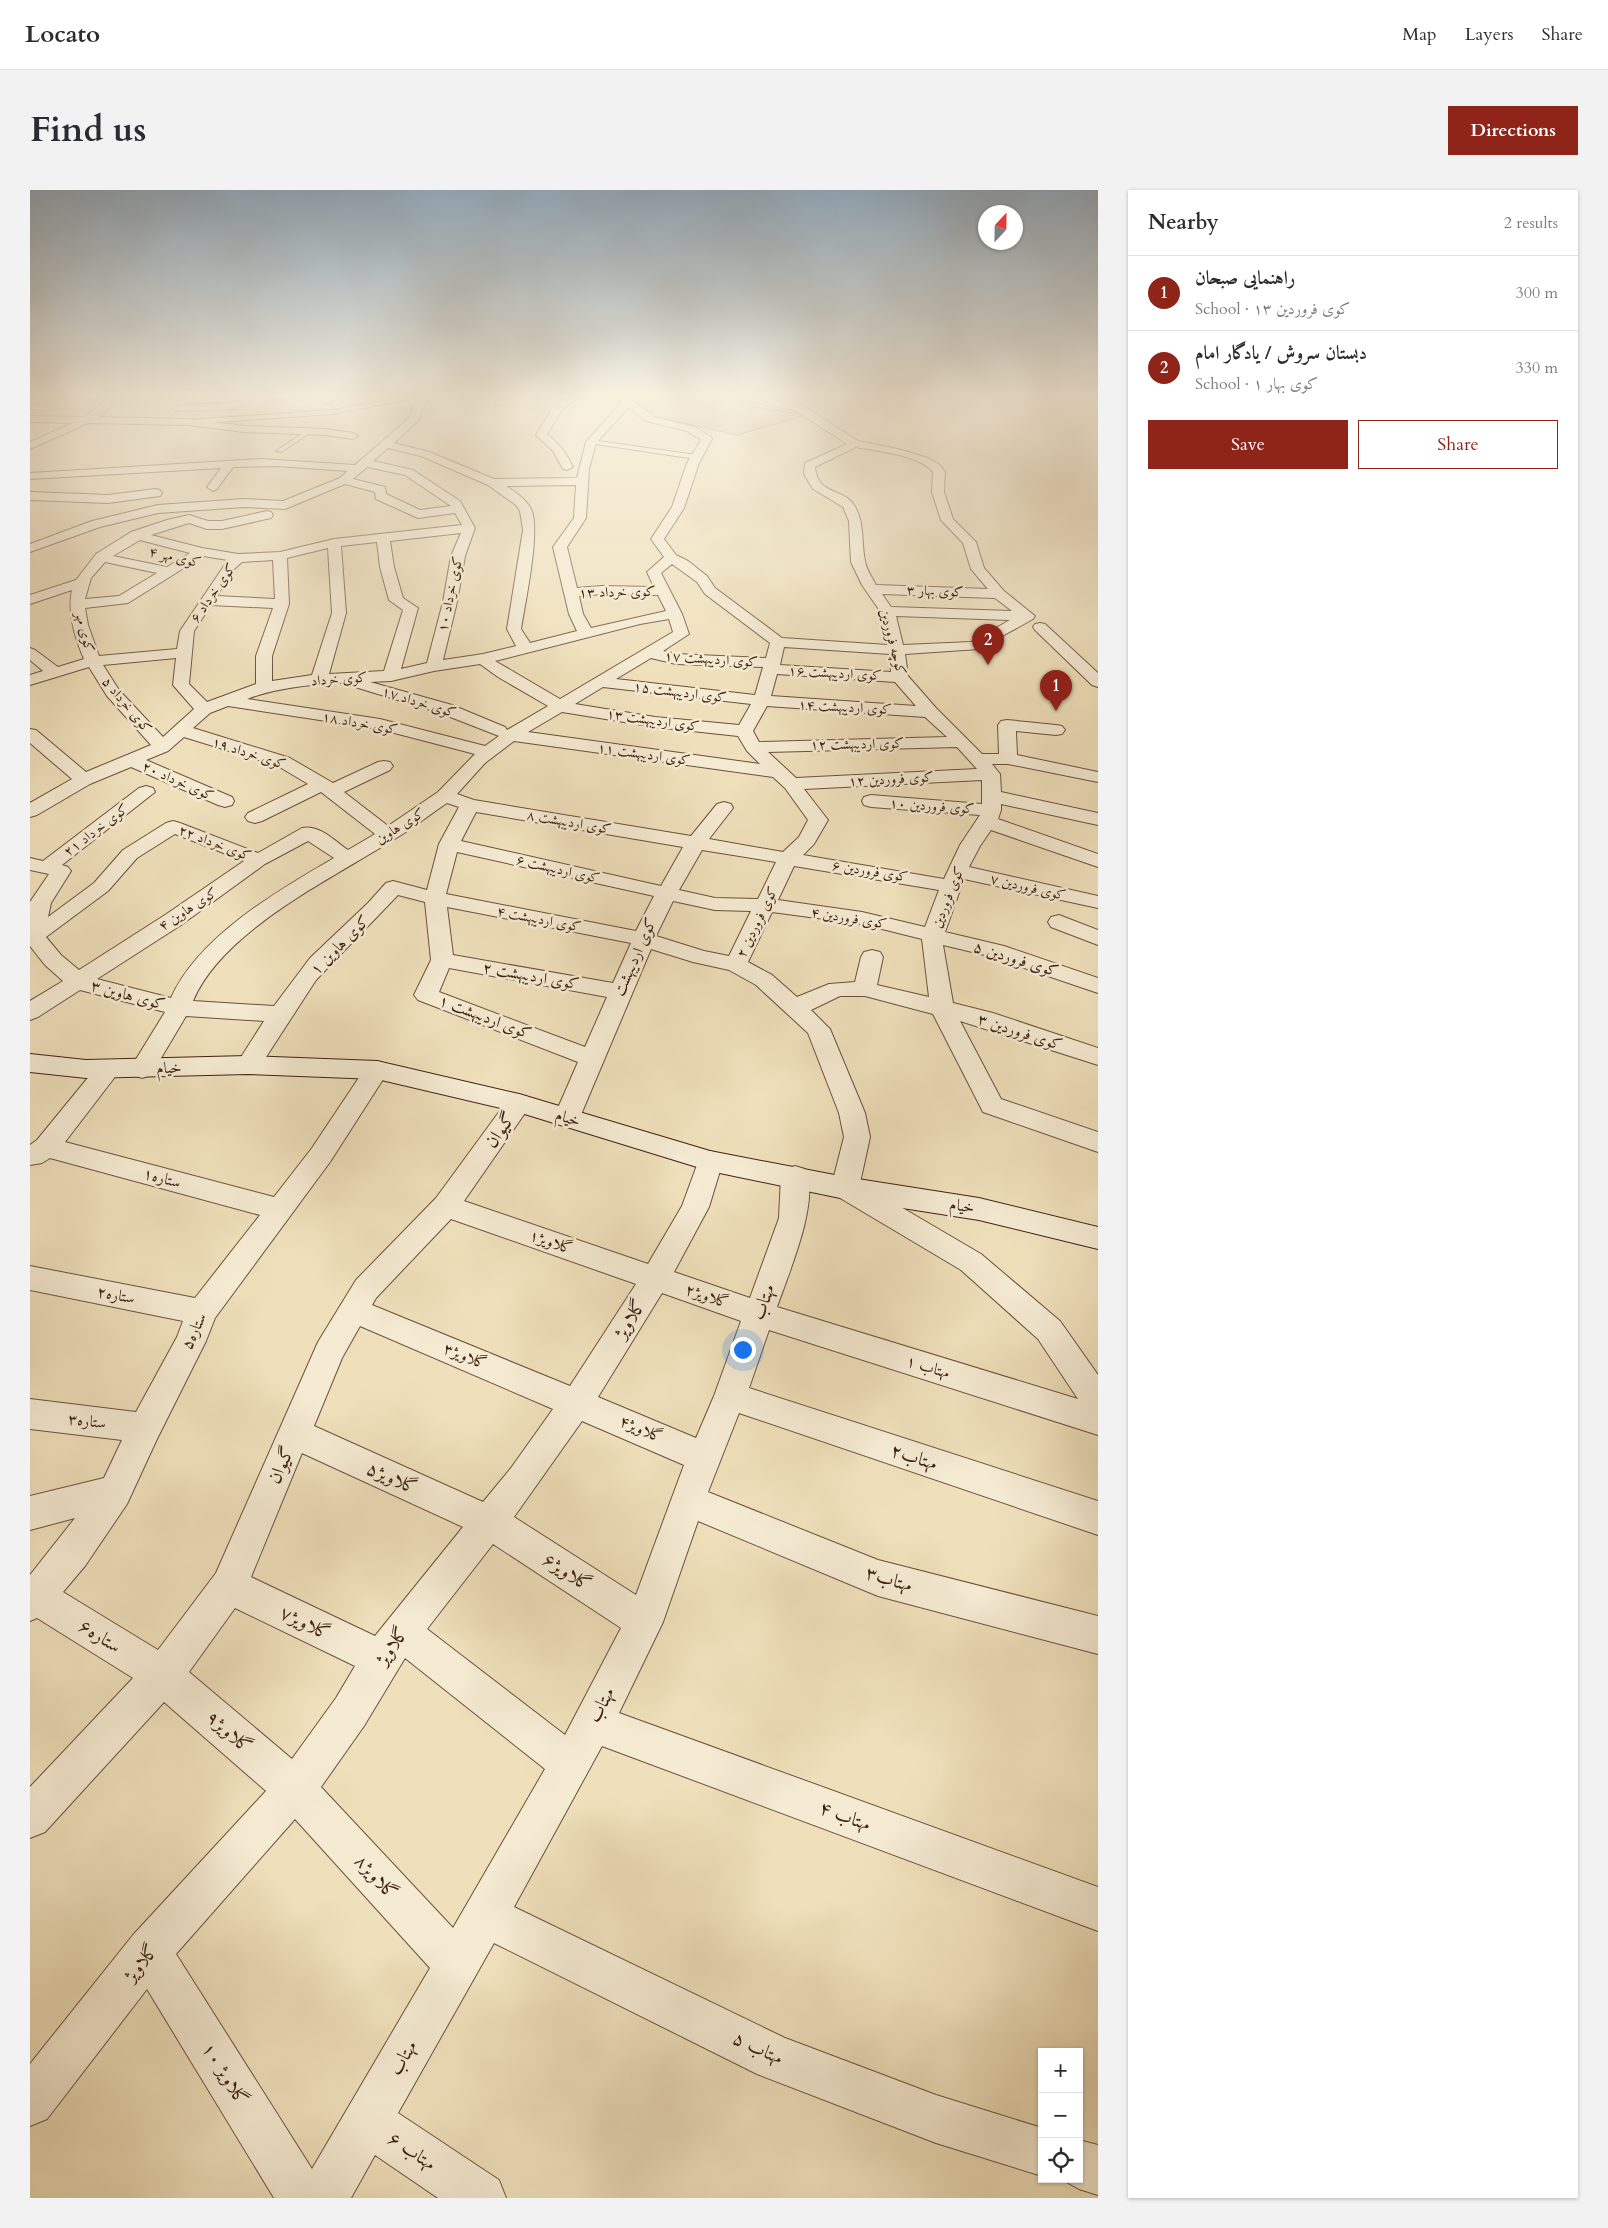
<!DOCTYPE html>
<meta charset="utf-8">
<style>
:root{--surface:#fff;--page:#f2f2f3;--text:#2b2b33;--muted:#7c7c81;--line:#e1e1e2;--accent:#8f2418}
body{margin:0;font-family:Cardo,Amiri,serif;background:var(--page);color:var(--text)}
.controls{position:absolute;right:15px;bottom:15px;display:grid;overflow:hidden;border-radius:0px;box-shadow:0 1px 4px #0004}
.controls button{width:45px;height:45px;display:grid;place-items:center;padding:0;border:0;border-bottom:1px solid var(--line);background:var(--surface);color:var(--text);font:25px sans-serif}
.compass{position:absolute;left:948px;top:15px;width:45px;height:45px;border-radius:50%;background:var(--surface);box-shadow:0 1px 4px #0004;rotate:22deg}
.you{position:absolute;left:712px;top:1159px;width:18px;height:18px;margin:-12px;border:4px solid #fff;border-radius:50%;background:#1a73e8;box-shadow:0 0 0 8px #1a73e833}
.badge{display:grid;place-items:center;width:32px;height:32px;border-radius:50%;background:var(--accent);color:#fff;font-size:16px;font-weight:700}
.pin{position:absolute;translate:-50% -41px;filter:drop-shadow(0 1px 2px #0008)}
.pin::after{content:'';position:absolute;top:26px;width:18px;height:15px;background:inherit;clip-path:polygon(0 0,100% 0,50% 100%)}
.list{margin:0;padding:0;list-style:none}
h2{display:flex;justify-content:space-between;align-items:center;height:65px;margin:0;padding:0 20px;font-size:21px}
h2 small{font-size:16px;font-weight:400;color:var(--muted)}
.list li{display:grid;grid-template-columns:32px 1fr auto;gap:15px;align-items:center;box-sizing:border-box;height:75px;padding:0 20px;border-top:1px solid var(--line)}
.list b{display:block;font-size:19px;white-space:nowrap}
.list p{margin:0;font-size:16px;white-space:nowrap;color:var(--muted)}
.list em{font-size:16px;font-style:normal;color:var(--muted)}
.actions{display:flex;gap:10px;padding:15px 20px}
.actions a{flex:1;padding:11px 0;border:1px solid var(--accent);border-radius:0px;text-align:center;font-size:18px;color:var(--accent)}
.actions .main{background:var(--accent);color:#fff}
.icon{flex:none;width:28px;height:28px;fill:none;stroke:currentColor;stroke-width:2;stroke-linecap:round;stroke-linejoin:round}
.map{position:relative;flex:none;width:1068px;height:2008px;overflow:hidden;border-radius:0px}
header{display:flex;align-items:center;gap:30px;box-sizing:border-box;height:70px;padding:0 25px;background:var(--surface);border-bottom:1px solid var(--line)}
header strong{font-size:24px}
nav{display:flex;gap:28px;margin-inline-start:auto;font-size:18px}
.intro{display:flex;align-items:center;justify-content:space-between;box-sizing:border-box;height:120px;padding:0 30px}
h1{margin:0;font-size:35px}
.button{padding:12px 22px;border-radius:0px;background:var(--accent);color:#fff;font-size:18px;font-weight:700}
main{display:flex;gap:30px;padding:0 30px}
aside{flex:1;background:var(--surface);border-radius:0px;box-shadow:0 1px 4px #0004}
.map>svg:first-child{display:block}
.green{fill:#d1c09f;stroke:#88725a}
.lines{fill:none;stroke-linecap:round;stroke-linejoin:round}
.lane-casing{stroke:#6a523e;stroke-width:2}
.street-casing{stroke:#6a523e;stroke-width:2}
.secondary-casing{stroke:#3e2314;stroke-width:2}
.lane{fill:#f5ebd3;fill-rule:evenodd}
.street{fill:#f5ebd3;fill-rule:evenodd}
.secondary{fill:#f5ebd3;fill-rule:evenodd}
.labels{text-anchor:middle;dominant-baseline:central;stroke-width:5;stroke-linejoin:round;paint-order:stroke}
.far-street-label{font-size:14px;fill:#3e2314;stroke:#f5ebd3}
.street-label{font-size:16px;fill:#3e2314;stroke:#f5ebd3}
.near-street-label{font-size:19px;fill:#3e2314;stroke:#f5ebd3}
</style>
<header>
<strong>Locato</strong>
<nav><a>Map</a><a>Layers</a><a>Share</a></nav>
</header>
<div class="intro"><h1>Find us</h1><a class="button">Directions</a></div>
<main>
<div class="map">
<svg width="1068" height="2008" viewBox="0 0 1068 2008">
<rect width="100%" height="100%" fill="#efe0bb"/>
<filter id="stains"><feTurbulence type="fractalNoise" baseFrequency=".004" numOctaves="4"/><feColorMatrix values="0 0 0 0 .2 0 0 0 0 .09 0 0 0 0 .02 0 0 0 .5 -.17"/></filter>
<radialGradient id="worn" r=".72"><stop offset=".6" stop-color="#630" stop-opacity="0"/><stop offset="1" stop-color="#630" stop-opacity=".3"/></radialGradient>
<!-- green -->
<path class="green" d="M605,207H665L776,225L707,245L623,226Z"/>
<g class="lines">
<defs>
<path id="lane" d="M378,207H391L302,224L158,234L155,232L158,230L302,220Z
M279,239L281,240V242L251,262L246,261Z
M561,250L666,265L670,267L666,269L559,253V251Z"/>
<path id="street" d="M72,207H123L118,210L83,214L68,227L158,229L214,236L295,239L323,243L328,246L323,249L295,245L214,242L158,235L58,233L0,259V252L43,233L0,232V226L54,227L75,211Z
M212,207H223L204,219L147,221L142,218L147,215L202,213Z
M291,207H301L302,212L300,214H294Z
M388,207H398L388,231L364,253L399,262L464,289L547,288L556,252L592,212L587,207H598L624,227L665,237L681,247L682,249L669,273L654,318L634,349L646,365L658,371L677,386L685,398L752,448L858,455L850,421L832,395L821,372L819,331L813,317L783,299L774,284L775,273L817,254L765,220L708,210L703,207H725L772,215L828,251L868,259L898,268L910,275L915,282L914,302L923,329L946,352L954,378L974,401L1005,426L1003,429L949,459L875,464L878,486L906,518L952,564H969L968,535L971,531L977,530L1026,535L1032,536L1035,540L1032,544L1026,545L986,541L987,565L1068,582V592L978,574H962L970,584L971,602L1068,623V635L971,614V620L968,629L1068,664V677L961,640L950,656L939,677L1068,706V718L934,689L915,742L974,756L1068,788V803L959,766L913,755L923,813L963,823L1068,858V875L930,831L971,909L1068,942V962L953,922L903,824L835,806H810L781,820L800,839L835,923L840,947L830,993L951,1064L1030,1131L1068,1185V1245L739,1140L719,1198L1068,1311V1345L709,1223L678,1302L848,1370L1068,1426V1464L848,1406L668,1331L633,1432L589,1523L1068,1697V1741L572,1556L484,1717L755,1848L906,1905L1012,1938V1986L906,1953L727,1884L464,1753L368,1923L469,1990L476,2008H408L345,1965L321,2008H244L117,1799L17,1929L0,1936V1874L103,1745L236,1601L134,1512L15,1642L0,1648V1597L103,1488L7,1428L0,1431V1385L45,1328L0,1340V1306L74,1288L92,1250L0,1239V1209L106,1222L147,1147L153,1131L0,1100V1076L165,1108L230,1025L20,968L12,973L0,975V955L7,950L70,873L79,870L88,873L91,879L35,952L244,1007L282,958L338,874L347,871L356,874L359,880L300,972L185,1128L176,1151L127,1249L97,1314L55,1376L33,1402L128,1460L186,1383L288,1152L326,1090L406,1008L480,907L489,904L498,907L502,913L434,1011L618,1074L652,1016L671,964L680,961L689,964L693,971L679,1017L644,1082L720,1108L749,1028L751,986L755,979L765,976L775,979C791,1009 758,1085 747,1117L1048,1209L1008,1149L931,1080L805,1005L801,998L814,947L809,923L778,843L726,795L699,780L663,772L621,759L550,927L546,934L537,936L528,934L524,927L548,872L388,810L384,805L401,770L395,712L368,705L286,790L227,881L218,884L209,881L206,875L234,831L156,826L121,885L112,888L103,885L100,879L135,822L50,800L8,827L0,830V811L33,791L15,775L0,756V712L19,684L0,680V668L13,671L109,598L116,596L123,598L125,602L32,675L38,677L41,681L21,713L18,727L64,693L93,660L136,633L143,631L150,633L228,663L272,638C289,634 305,651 318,660L345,644L291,602L232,631L225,633L218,631L215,627L218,623L278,594L248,576L154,547L138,561L116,570L202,607L204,611L202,615L195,617L188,615L101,577L60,594L7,625L0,627V613L42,589L0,553V539L6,540L56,582L121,555L77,506L59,477L0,495V485L13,481L0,470V458L5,460L28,477L54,469C45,448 37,423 42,400L0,414V405L46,390L66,364L101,342L137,330L159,325L178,331H192L237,321L241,322L243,325L241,328L192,339H177L159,333L121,345L172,358L208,364L250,362L304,349L432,335L425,323L388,328L346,309L345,302L315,294L255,319L214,317L128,323L70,337L0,362V354L62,331L128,315L214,309L253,311L310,288L318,281L247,276L203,277L187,299L183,301L177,297L191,278L0,289V283L231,269L325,275L379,228ZM599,217L616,231L657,241L671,250L657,273L642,317L621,349L634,367L617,382L624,397L572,396L547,398L537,357L556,328L559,279L566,253ZM826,257C846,261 891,265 903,282L902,302L911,330L933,353L941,379L958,399L846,395C842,387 836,379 835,371C831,352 835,332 824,315C812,297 788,306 785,277ZM358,258L391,266L458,295L486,315L490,321L493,340L477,439L486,456L453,464L413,470L427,412L435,366L445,338L430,311L383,280L343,271ZM337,277L375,285L421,316L390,320L356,304L355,297L323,289ZM546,295L544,328L523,357L539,424L547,441L500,453L491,439C495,413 511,340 501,319C496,309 485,302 476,296ZM431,343L421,366L413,412L397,473L371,479L388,418L373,408L364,377L360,351ZM110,350L160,363L137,377L83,366ZM347,352L350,377L359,410L373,420L354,481L299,484L316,423L311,356ZM298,358L302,423L282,485L242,491V466L259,414L257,368ZM173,366L198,370L150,441L147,459L69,466L58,435L55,418L98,413ZM243,370L245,409L187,406L203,380L212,372ZM75,372L127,383L89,406L55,409L61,388ZM642,374L667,392L675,404L740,453L736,468L646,464L633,461L659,444L652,424L631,383ZM572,404L628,405L636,421L561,438L553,424L549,406ZM852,404L965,408L982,421L861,417ZM181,415L243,418L226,466V494L177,512L159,494L164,441ZM866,426L980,430L941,452L873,455ZM639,429L643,442L530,509L465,471L610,434ZM754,457L860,464L861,482L750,475ZM146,468L143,495L164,519L133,547L89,500L73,475ZM621,468L646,474L733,477L725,505L586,489ZM450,474L468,487L518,516L477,540L475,537L422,515L340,492L361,491L404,481ZM747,484L865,492L886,516L741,506ZM324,492L325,497L410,523L469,546L455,556L350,529L217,509C251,496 288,494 324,492ZM573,497L721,514L709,535L625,527L545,514ZM198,516L349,539L445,564L408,602L358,636L314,602L360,580L363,576L360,572L354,571L348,572L303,593L260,568L163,538L180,523ZM737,516L895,527L917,547L729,552L723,541ZM532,522L625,537L708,546L717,561L730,574L498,542ZM484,551L743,587L755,598L778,630L769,647L753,662L679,649L703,618L701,614L694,612L687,614L661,646L444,610L427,604L455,573ZM927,557L947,579L766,588L738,562ZM952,590V614L841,605L834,607L832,611L834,615L841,617L950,625L930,655L914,689L773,665L784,654L798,630L774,599ZM417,613L429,617L409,654L397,700L363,691L356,693L338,713L280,768L244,816L163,811C192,741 301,689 363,650C382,639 399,625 417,613ZM446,622L653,657L631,696L431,651ZM145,644L214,671L135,725L49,780L31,765L16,747L78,701L107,668ZM278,651L304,668C247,701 168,747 141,808L67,789L151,735L235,674ZM672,660L746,672L728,709L685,708L649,700ZM427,662L624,706L606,741L416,704ZM764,676L909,700L895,737L832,722L748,710ZM643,711L685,720L721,721L699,766L674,761L626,746ZM417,717L601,753L583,793L423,765ZM742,722L832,734L892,749L899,807L847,795L853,767L850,762L842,760L834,762L831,767L825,792L799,794L767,807L742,785L718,772ZM419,778L577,807L555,857L409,802ZM421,1029L606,1094L540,1196L342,1115L346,1108ZM632,1103L711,1131L684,1206L666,1248L568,1207ZM330,1136L523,1219L481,1278L453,1312L284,1236L312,1168ZM552,1231L654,1275L606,1405L484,1327ZM272,1263L433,1337L345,1446L221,1387ZM463,1354L591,1438L535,1545L397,1439ZM205,1418L325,1476L306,1508L262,1569L159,1482ZM375,1468L515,1579L423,1738L291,1597L334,1536ZM265,1629L400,1778L282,1979L146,1764Z
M470,207H480L474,215L470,216L465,213Z
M538,207H549L532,220L517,244C529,253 537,264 543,277L537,280L533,279L523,261L506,245L524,216Z
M126,299L130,300L132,303L130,306L78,313L0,310V302L78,305Z
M1010,433L1015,434L1068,483V497L1062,495L1005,440L1003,437L1005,434Z
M1029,725L1068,740V755L1021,737L1018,732L1021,727Z
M1049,1950L1068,1955V2005L1049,1999L1031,1989H1049Z"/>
<path id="secondary" d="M4,207H16L0,216V209Z
M0,864L56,870L218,866L347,871L489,904L680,961L815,987L949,1008L1068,1037V1059L949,1030L815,1009L680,981L488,922L347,889L218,884L56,888L0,882Z"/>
</defs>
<!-- lane casing -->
<use href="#lane" class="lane-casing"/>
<!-- street casing -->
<use href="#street" class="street-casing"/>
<!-- secondary casing -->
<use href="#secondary" class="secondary-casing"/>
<!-- lane -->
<use href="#lane" class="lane"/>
<!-- street -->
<use href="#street" class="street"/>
<!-- secondary -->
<use href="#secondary" class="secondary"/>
</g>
<!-- sky -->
<linearGradient id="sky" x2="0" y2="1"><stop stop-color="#93acbf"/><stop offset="0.42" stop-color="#f8f1e0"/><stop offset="1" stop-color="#f8f1e0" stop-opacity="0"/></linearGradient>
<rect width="1068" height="488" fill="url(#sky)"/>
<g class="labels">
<!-- far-street labels -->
<g class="far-street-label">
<text transform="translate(145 367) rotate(13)">کوی مهر ۴</text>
<text transform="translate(905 401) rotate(2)">کوی بهار ۳</text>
<text transform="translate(587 402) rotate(-1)">کوی خرداد ۱۳</text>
<text transform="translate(183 403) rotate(-55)">کوی خرداد ۶</text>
<text transform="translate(420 404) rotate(-78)">کوی خرداد ۱۰</text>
<text transform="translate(55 442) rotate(76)">کوی مهر</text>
<text transform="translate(863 452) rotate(75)">کوچه فروردین</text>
<text transform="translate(681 469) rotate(4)">کوی اردیبهشت ۱۷</text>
<text transform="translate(805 483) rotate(3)">کوی اردیبهشت ۱۶</text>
<text transform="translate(309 489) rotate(-4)">کوی خرداد</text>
<text transform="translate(650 502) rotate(7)">کوی اردیبهشت ۱۵</text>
<text transform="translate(389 512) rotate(17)">کوی خرداد ۱۷</text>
<text transform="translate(97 515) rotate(50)">کوی خرداد ۵</text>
<text transform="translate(815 517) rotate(3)">کوی اردیبهشت ۱۴</text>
<text transform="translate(623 530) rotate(8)">کوی اردیبهشت ۱۳</text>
<text transform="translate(330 533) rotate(10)">کوی خرداد ۱۸</text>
<text transform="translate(827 554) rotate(-1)">کوی اردیبهشت ۱۲</text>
<text transform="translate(219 563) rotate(18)">کوی خرداد ۱۹</text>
<text transform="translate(614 564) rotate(8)">کوی اردیبهشت ۱۱</text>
<text transform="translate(861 589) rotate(-3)">کوی فروردین ۱۲</text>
<text transform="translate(148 591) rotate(24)">کوی خرداد ۲۰</text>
<text transform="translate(902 616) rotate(4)">کوی فروردین ۱۰</text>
<text transform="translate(539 632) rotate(10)">کوی اردیبهشت ۸</text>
<text transform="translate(370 636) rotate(-32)">کوی هاوین</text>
<text transform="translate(66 640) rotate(-37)">کوی خرداد ۲۱</text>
<text transform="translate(185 653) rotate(21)">کوی خرداد ۲۲</text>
<text transform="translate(528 679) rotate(13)">کوی اردیبهشت ۶</text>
<text transform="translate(840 681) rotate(9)">کوی فروردین ۶</text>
<text transform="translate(998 697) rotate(13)">کوی فروردین ۷</text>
<text transform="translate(918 707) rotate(-68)">کوی فروردین</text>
<text transform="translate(158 719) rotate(-33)">کوی هاوین ۴</text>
<text transform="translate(819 728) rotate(9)">کوی فروردین ۴</text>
<text transform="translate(509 729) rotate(11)">کوی اردیبهشت ۴</text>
<text transform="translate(727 732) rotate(-64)">کوی فروردین ۲</text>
</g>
<!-- street labels -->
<g class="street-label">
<text transform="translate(310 755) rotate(-45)">کوی هاوین ۱</text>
<text transform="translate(605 767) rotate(-66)">کوی اردیبهشت</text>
<text transform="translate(986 769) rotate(17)">کوی فروردین ۵</text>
<text transform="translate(501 786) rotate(10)">کوی اردیبهشت ۲</text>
<text transform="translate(98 805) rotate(15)">کوی هاوین ۳</text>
<text transform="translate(455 827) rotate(21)">کوی اردیبهشت ۱</text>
<text transform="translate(990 842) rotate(18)">کوی فروردین ۳</text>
<text transform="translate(139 878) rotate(-2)">خیام</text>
<text transform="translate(538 928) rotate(17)">خیام</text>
<text transform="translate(132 988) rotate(15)">ستاره۱</text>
<text transform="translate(932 1016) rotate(9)">خیام</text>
<text transform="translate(521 1052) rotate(19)">گلاویژ۱</text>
<text transform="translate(86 1105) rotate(11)">ستاره۲</text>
<text transform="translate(677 1106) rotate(19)">گلاویژ۲</text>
<text transform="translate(164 1141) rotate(-65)">ستاره۵</text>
<text transform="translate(435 1166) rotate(22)">گلاویژ۳</text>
<text transform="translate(898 1177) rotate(17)">مهتاب ۱</text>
<text transform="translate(57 1231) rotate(7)">ستاره۳</text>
<text transform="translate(611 1239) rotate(23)">گلاویژ۴</text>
</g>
<!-- near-street labels -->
<g class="near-street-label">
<text transform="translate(470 940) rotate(-55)">گیوان</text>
<text transform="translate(733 1112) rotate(-70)">مهتاب</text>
<text transform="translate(600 1129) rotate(-58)">گلاویژ</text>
<text transform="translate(884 1267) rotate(18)">مهتاب۲</text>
<text transform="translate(251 1275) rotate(-66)">گیوان</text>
<text transform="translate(362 1288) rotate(24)">گلاویژ۵</text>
<text transform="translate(537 1382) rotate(33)">گلاویژ۶</text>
<text transform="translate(859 1389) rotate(17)">مهتاب۳</text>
<text transform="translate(275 1433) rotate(26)">گلاویژ۷</text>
<text transform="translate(70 1446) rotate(32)">ستاره۶</text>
<text transform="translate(362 1456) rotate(-55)">گلاویژ</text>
<text transform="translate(571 1515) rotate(-62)">مهتاب</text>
<text transform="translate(199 1542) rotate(41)">گلاویژ۹</text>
<text transform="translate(815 1626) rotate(20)">مهتاب ۴</text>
<text transform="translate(346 1687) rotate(47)">گلاویژ۸</text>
<text transform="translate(111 1773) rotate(-51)">گلاویژ</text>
<text transform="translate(728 1858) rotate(25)">مهتاب ۵</text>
<text transform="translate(373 1868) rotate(-60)">مهتاب</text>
<text transform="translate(195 1884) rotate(58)">گلاویژ ۱۰</text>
<text transform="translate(382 1961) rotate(34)">مهتاب ۶</text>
</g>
</g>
<rect width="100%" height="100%" filter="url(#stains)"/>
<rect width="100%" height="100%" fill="url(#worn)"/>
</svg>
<div class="controls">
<button>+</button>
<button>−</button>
<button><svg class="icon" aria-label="locate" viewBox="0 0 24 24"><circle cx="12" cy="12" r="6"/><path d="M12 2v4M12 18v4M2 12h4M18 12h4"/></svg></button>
</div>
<svg class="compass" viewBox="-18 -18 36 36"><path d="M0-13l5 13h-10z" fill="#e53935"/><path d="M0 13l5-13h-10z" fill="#7c7c81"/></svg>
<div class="you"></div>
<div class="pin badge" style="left:1026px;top:521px">1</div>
<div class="pin badge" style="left:958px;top:475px">2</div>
</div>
<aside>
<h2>Nearby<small>2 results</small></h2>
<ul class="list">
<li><span class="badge">1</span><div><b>راهنمایی صبحان</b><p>School · کوی فروردین ۱۳</p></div><em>300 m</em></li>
<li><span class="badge">2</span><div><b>دبستان سروش / یادگار امام</b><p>School · کوی بهار ۱</p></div><em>330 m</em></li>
</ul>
<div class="actions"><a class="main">Save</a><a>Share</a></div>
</aside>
</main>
